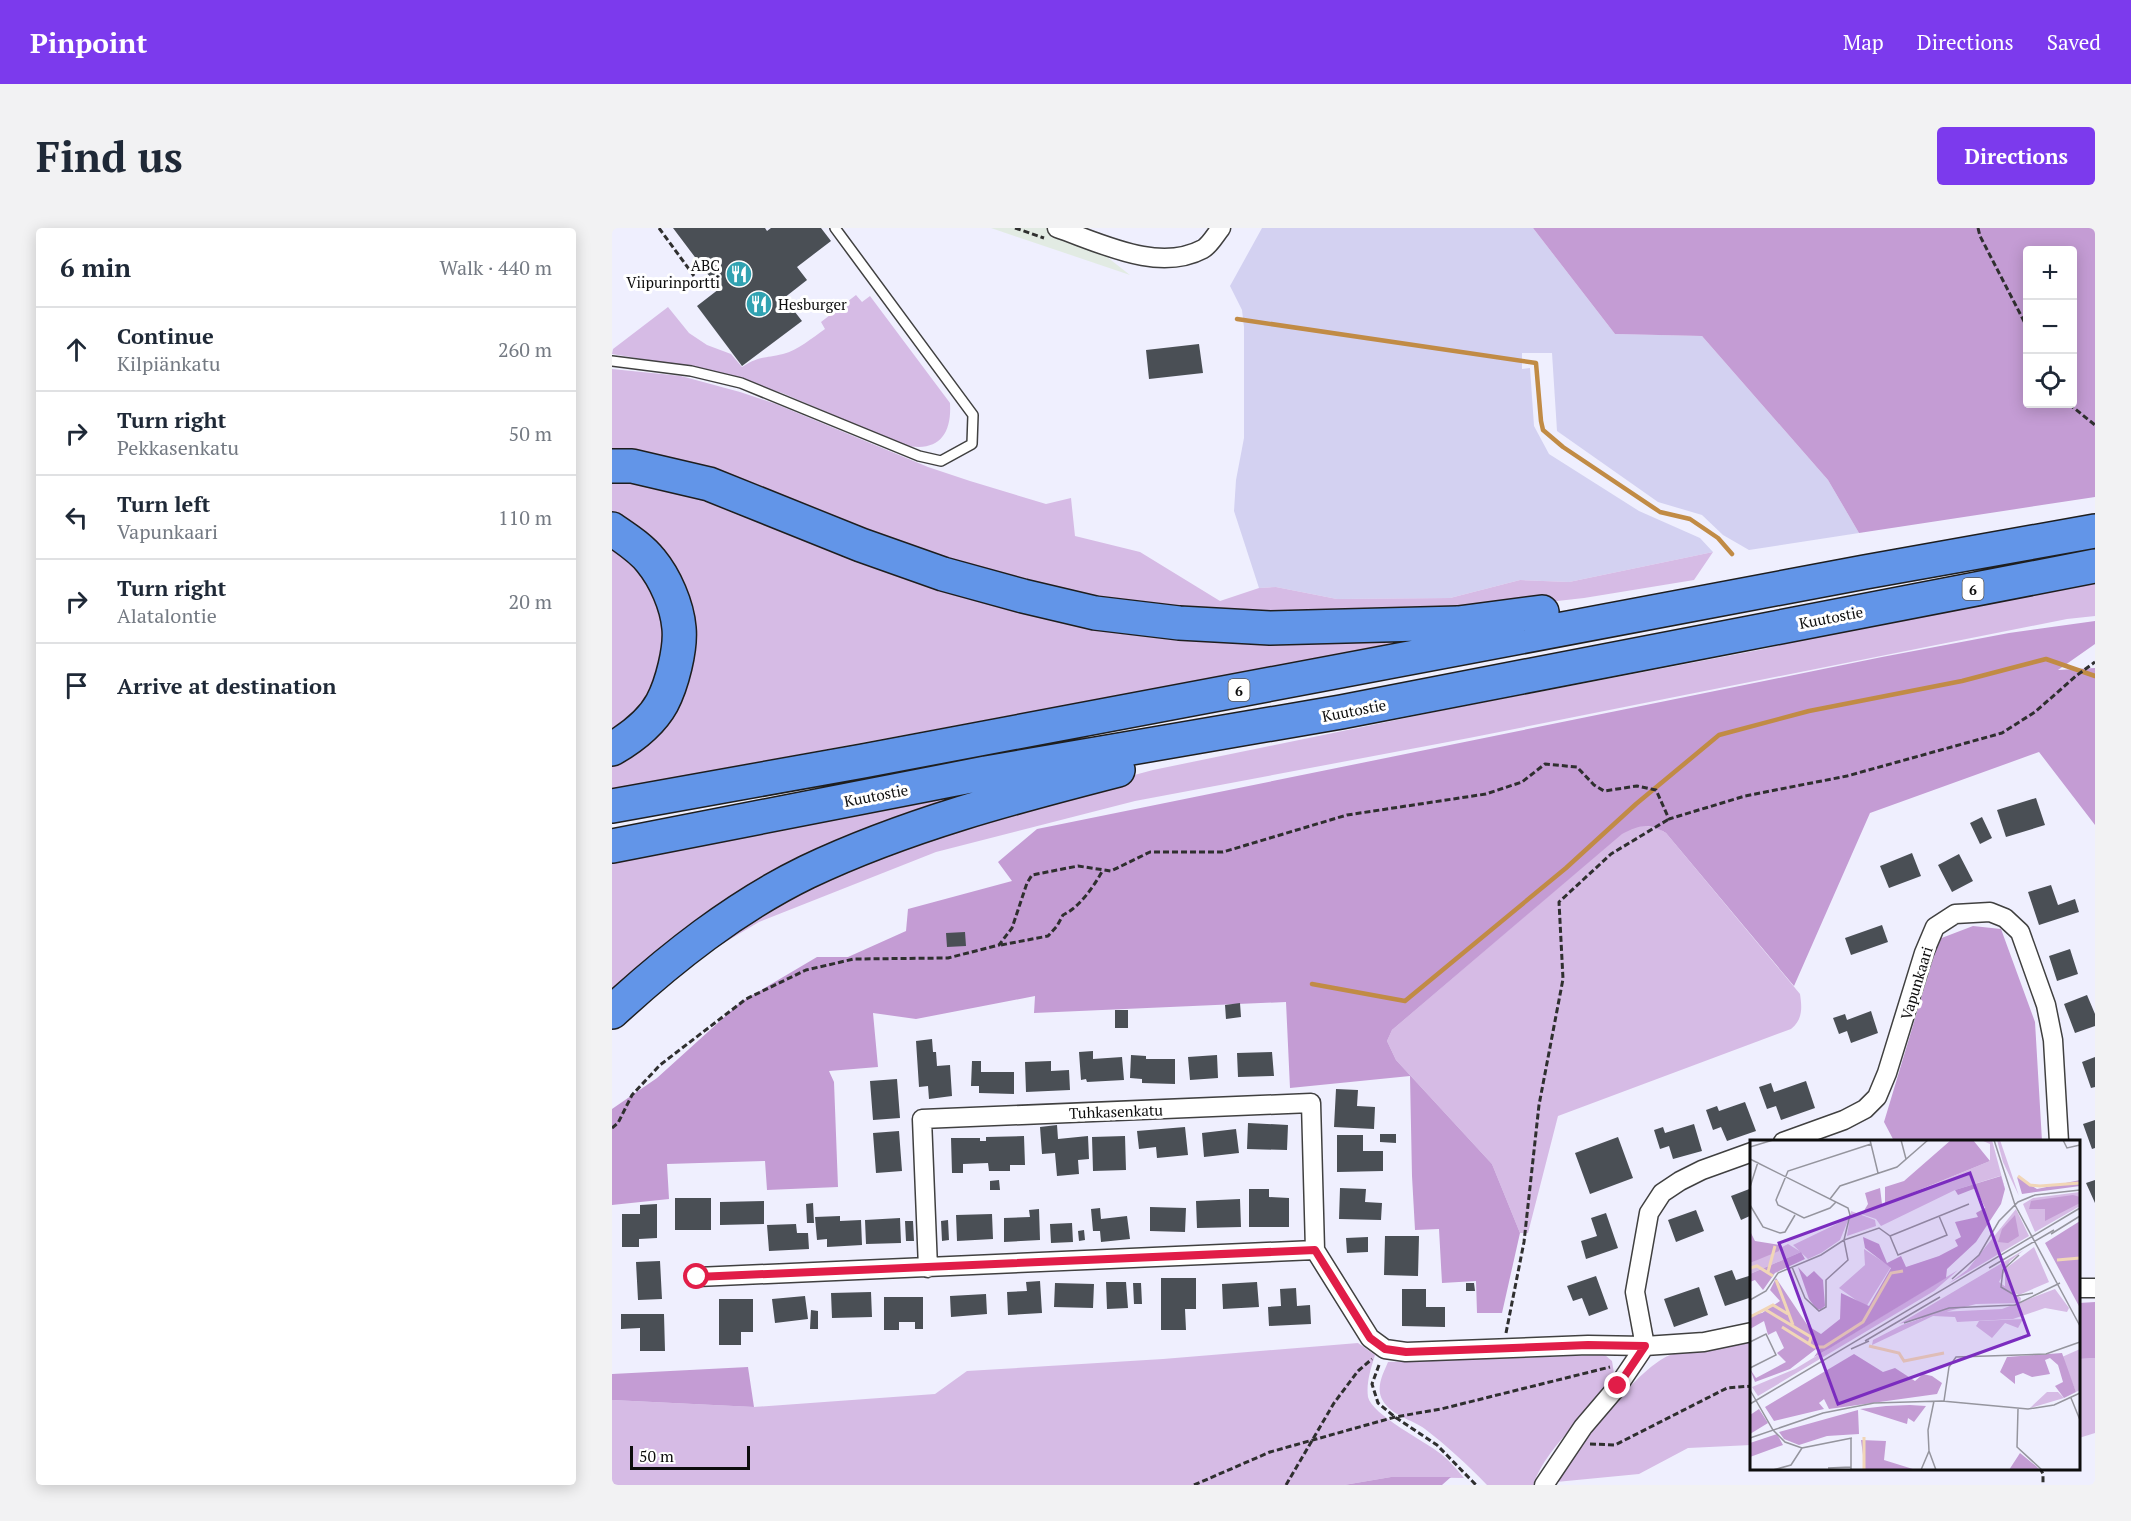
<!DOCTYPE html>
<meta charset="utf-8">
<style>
:root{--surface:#fff;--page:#f2f2f3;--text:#1f2937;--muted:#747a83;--line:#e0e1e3;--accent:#7c3aed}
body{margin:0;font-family:"PT Serif",serif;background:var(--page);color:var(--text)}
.controls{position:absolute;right:18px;top:18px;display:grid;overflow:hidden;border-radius:6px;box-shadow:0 3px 15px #0003}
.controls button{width:54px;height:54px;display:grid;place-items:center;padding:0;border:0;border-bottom:2px solid var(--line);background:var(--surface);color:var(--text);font:30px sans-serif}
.scale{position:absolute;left:18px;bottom:15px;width:120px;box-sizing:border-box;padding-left:6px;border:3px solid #0d0d0d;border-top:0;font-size:16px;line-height:21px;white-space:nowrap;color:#0d0d0d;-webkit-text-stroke:4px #fff;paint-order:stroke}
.stop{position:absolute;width:18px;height:18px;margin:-14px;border:4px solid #e11d48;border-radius:50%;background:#fff}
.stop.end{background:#e11d48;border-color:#fff;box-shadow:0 2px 6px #0008}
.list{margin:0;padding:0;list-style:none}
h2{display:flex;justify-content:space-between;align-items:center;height:78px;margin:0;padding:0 24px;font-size:26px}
h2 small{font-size:20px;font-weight:400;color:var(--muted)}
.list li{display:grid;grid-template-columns:39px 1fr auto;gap:18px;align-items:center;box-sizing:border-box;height:84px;padding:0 24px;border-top:2px solid var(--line)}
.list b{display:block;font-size:22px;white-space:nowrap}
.list p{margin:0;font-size:20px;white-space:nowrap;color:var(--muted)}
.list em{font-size:20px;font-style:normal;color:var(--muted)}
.icon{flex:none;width:33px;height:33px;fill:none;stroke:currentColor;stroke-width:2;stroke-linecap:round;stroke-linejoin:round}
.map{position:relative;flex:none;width:1483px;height:1257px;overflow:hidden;border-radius:6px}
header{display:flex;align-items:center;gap:36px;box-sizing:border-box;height:84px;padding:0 30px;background:var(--accent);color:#fff}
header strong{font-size:28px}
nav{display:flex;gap:33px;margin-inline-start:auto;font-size:21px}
.intro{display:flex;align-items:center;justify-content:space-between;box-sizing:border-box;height:144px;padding:0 36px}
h1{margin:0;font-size:42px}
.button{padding:15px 27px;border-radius:6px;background:var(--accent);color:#fff;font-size:21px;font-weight:700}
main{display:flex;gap:36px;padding:0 36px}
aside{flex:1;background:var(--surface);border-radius:6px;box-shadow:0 3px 15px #0003}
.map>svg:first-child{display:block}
.industrial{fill:#e2ebe3}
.farmland{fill:#d3d1f1}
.green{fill:#d6bbe5}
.forest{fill:#c49cd4;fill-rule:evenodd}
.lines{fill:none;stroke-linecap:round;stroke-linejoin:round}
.stream{stroke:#c18b45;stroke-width:4.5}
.building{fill:#4a4f55}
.lane-casing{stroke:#404040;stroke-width:12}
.street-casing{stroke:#404040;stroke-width:21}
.highway-casing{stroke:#1e1e1e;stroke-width:36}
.path{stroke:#2f2f2f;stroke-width:3;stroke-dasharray:6 3;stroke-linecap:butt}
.lane{stroke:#fff;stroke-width:9}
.street{stroke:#fff;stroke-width:18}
.highway{stroke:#6295e8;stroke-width:33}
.route{stroke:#e11d48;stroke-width:8}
.labels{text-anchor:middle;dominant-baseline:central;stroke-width:6;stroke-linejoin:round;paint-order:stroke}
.shield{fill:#fff;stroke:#565656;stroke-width:1.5}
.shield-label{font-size:14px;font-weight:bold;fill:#0d0d0d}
.poi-label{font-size:15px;fill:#0d0d0d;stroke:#fff;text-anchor:end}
.street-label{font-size:15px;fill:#0d0d0d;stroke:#fff}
.inset-river{fill:none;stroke:#f1d6b7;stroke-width:3}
.inset-road{fill:none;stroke:#95959e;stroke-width:1.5}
.view{fill:#7b2cbf;fill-opacity:0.15;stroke:#7b2cbf;stroke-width:3}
.inset-edge{fill:none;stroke:#0d0d0d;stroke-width:3}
</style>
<header>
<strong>Pinpoint</strong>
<nav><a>Map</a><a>Directions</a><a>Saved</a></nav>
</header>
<div class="intro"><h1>Find us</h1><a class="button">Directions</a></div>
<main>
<aside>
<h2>6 min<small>Walk · 440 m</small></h2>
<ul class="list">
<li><svg class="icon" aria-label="ahead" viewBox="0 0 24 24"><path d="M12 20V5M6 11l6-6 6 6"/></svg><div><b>Continue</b><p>Kilpiänkatu</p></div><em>260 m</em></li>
<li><svg class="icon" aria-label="right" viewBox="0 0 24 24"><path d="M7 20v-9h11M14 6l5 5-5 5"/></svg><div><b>Turn right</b><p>Pekkasenkatu</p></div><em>50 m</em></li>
<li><svg class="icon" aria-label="left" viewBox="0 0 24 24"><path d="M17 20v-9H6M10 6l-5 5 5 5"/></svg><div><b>Turn left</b><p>Vapunkaari</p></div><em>110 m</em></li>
<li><svg class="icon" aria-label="right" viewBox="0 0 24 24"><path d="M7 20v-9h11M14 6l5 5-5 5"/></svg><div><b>Turn right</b><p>Alatalontie</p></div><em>20 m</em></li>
<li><svg class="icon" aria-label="arrive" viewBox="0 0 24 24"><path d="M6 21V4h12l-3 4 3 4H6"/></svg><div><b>Arrive at destination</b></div></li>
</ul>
</aside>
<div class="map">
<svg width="1483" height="1257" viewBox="0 0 1483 1257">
<rect width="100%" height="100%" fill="#efeffe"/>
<!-- industrial -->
<path class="industrial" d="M379,0H458L518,47Z"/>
<!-- farmland -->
<path class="farmland" d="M650,0H921L1003,106L1090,108L1216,252L1247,305L1137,322L1111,307L1090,287L1046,274L945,203L940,125H910V141L918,140L922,198L937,226L1027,283L1088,310L1101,324L957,354L908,352L838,370L725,371L664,359L647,360L622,283L624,252L632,210V99L630,82L618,58Z"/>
<!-- green -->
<path class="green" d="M244,67L250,74L258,68L338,175C340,207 326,225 292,217L170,165L135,154L85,140L0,126L1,121L56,79L77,105L95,117L119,126L130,139C149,127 151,131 171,126C186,122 200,110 213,101L209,94Z
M0,141L69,148L128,164L164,176L316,239L358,253L434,276L459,270L463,308L528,324L608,373L647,360L664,359L725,371L838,370L908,352L957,354L1101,324L1082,352L972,370L848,384L632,388L456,366L347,340L0,222Z
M0,247L34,251L343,361L862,402L0,561V535L76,404L0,288Z
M0,313L38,347L56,411L33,479L0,509Z
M1483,352V388L1455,391L857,510L523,573L324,624L147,694L53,750L128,695L213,648L459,564L541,542L847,479L1152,421L1265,393Z
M425,553L99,685L0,760V632L272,577Z
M1025,597L1044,599L1054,605L1188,766C1190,780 1191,791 1179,801L946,888L916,1005H908L880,936L784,832L775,813L780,802L1010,605Z
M1139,1111V1217L1076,1220L1027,1246L944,1254C966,1221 1022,1142 1058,1127C1069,1123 1083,1125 1095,1123C1110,1120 1125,1115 1139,1111Z
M746,1115L763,1127C759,1140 754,1155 756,1169C760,1187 813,1213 829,1226C838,1233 845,1242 852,1250L779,1249L732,1257H0V1172L142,1179L323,1166L355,1143L551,1131Z
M993,1127L1000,1133L1002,1145C981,1186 937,1213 921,1257H875C856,1237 835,1218 813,1201C801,1192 779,1187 771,1173C763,1160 771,1146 776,1134Z
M1483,1130V1205L1467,1210L1466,1131Z"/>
<!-- forest -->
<path class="forest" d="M921,0H1483V269L1247,305L1216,252L1090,108L1003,106ZM1416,22H1460V176H1416Z
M1483,393V416L1446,442L1483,440V597L1427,524L1258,585L1182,758L1054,605C1037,594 1027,597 1010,606L780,802L775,813L784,832L880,936L908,1005L890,1085H865L864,1053L830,1055L827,1001L803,1002L800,948L798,848L678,860L674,774L422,785L423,768L304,791L261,785L266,839L217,843L222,854L226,959L155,962L153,933L55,936L57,971L0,977V881L45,850L129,774L205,729H236L294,703L296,681L400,653L386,634L425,601L1270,429L1397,405Z
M1361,698L1389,701L1423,794L1430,913H1282L1272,894L1327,711Z
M1483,1074V1130L1467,1131V1075Z
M136,1139L142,1179L0,1172V1146Z
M779,1249H839L830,1257H732Z"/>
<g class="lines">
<!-- stream -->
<path class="stream" d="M625,91L924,135L929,193L931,202L951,219L1048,284L1078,291L1106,310L1120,326
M700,756L793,773L954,640L1024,576L1107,507L1197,483L1350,453L1434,431L1483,448"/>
</g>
<!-- building -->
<path class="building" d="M61,0H153L155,3L159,0H209L219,13L185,39L195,52L172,70L190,93L130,138L85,78L107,61Z
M587,116L591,145L537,151L534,122Z
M1424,570L1433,597L1394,609L1385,582Z
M1370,589L1380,610L1368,616L1358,595Z
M1300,625L1309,648L1277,660L1268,638Z
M1347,626L1361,653L1340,664L1326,637Z
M1439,657L1446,677L1463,671L1467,684L1427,697L1416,664Z
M1270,697L1276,714L1239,727L1233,710Z
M353,704L354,718L335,719L334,705Z
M1458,721L1466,746L1445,753L1437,728Z
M1475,767L1483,786V798L1463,805L1452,776Z
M628,775L629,789L614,791L613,777Z
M503,782H516V800H503Z
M1259,783L1266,805L1239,815L1235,803L1227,806L1221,790L1233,786L1235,792Z
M320,811L321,824H324L325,838L338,837L340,868L317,871L316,858L307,859L304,813Z
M481,823V831L510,829L512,852L475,854L474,851L469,852L467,824Z
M660,824L662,848L626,849L625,825Z
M519,827L534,828V831H563V856L530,855V851L518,850Z
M605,827L606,850L578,852L576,829Z
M1483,829V859L1479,860L1470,834Z
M360,833H369V844H402V866L367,865V858H359Z
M439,833V843L457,842L458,862L414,864L413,834Z
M285,851L288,890L261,892L258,853Z
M1194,853L1203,880L1169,892L1164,878L1155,881L1147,859L1159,855L1162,864Z
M724,861L746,862L745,878L763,879L762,901L722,899Z
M1133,874L1144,903L1115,913L1109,899L1101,902L1094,882L1105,878L1107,883Z
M1483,892V920L1480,921L1471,896Z
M636,895L676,897L675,922L635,921Z
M1082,896L1090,923L1061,931L1057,918L1048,921L1042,902L1051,899L1053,905Z
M445,897L446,911L476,908L477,931L466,932L467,946L445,948L443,925L430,926L428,899Z
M573,899L576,927L545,930L544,919L527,921L525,903Z
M624,901L627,925L592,929L590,905Z
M287,903L290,943L264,945L261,905Z
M768,906H784V915L768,914Z
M725,907H751V923H771V943L725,944Z
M412,908L413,937H398V943H377L376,935L351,936V945H340L339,910H368V913H374V909Z
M513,908L514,942L481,943L480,909Z
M1006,909L1021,950L978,966L963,925Z
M387,952L388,962H378V953Z
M1483,952V975L1474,955Z
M728,960L754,961L753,974L770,975L769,992L727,991Z
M1140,960V987L1129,992L1119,968Z
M637,961H657V969L677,970V999H637Z
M63,970H99V1002H63Z
M628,971L629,999L585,1000L584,973Z
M152,973V996L108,997V974Z
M201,975L202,995H195L194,976Z
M45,976V1010L27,1011V1019H10V986H28V977Z
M538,979L574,980L573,1004L538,1003Z
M488,980L489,991L515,988L518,1011L489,1014L488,1003H481L479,981Z
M427,981L428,1012L392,1014V990L418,989L417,982Z
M1084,982L1092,1003L1064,1014L1056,992Z
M994,985L1006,1020L974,1031L969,1013L985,1008L979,990Z
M380,986L381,1011L345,1013L344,987Z
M228,988V993L249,992L250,1017L215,1019V1011L205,1012L203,989Z
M288,990L289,1015L254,1016L253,992Z
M336,992L337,1012L330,1013L329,993Z
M293,993H301L302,1013H294Z
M460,995L461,1014L439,1015L438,996Z
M184,996L185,1005H196L197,1021L157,1023L155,997Z
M472,1002L473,1012L467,1013L466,1003Z
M773,1008H807L806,1048L772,1047Z
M756,1009V1024L735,1025L734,1010Z
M48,1033L50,1071L26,1072L24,1034Z
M1120,1042L1124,1052L1140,1047V1069L1113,1078L1102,1048Z
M984,1048L996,1081L977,1088L970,1070L961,1073L955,1058Z
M549,1050H584V1081H573L574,1102H549Z
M428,1053L430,1085L396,1087L395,1064L415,1063L414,1054Z
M494,1054H514L516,1080L495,1081Z
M645,1054L647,1079L611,1081L610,1056Z
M443,1055L482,1056L481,1080L442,1079Z
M521,1055H529L530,1076H522Z
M854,1055H862L863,1063H854Z
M1087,1059L1096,1087L1062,1099L1052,1071Z
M684,1060L685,1078L698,1077L699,1096L657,1098L656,1079L669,1078L668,1061Z
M790,1061H814V1079H833V1099L790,1098Z
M259,1064L260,1089L220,1090L219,1065Z
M374,1066L375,1086L339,1089L338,1068Z
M193,1068L196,1091L163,1095L160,1071Z
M272,1069H311V1101H303V1094H287V1102H272Z
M107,1071H141V1104H129V1117H107Z
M199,1082L206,1083V1101H198Z
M9,1086H52L53,1123H28V1100L9,1101Z"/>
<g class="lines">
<defs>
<path id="lane" d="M0,133L79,143L129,155L307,228L329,233L360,216L361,187L223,0"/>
<path id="street" d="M445,0C489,15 546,45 591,21C598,17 604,6 609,0
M1171,914L1232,892L1253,881L1265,869L1275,845L1312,725L1323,699L1343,686L1378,684L1393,690L1408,704L1434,777L1441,812L1447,914
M316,1040L310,891L699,875L703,1022L758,1110L773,1121L794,1124L976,1117L1033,1118L1023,1064L1037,985L1050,965L1068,953L1090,942L1140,924
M85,1049L703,1022
M1466,1060H1483
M932,1257L971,1199L1006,1158L1033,1118L1092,1114L1140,1104"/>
<path id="highway" d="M0,238H20L97,256L249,317L331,346L411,368L483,385L567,395L658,400L846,395L930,384
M0,301C13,310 29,320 39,333C53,350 65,377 67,400C69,421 60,456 50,475C39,495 19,510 0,521
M0,578L251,533L1253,344L1483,303
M0,618L374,545L729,484L1483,338
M0,784C59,730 123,679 195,644C294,597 401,569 506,542"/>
</defs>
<!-- lane casing -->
<use href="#lane" class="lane-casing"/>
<!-- street casing -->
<use href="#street" class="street-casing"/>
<!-- highway casing -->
<use href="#highway" class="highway-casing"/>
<!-- path -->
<path class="path" d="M47,0L82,48
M403,0L432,10
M1366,0L1368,8L1416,101
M1457,176L1483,197
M389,717L436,708L445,698L451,687C468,679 482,658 491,642
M0,900L6,895L20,867L48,837L134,771L194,742L242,731L336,730L387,717L400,700L415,655L420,647L466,638L499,643L538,624H611L735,587L874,566L910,554L933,536L965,539L982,557L992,563L1025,558L1044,562L1057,591L1133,568L1235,548L1390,505L1423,484L1464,448L1483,434
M894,1105L912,1014L927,877L951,751L947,674L999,626L1057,591
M767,1137L760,1156L766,1175L783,1189L825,1217L864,1257
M978,1216L1003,1217L1115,1160L1140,1158
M1428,1240L1431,1246V1257
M582,1257L658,1224L783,1189L829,1181L998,1139
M674,1257L722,1175L746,1143L760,1131"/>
<!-- lane -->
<use href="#lane" class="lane"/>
<!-- street -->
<use href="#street" class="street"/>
<!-- highway -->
<use href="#highway" class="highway"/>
</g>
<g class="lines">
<!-- route -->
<path class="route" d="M85,1049L703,1022L758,1110L773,1121L794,1124L976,1117L1033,1118L1006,1158"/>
</g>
<!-- icons -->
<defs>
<symbol id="restaurant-disc" viewBox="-11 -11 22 22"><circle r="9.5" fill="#31a2b1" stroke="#fff"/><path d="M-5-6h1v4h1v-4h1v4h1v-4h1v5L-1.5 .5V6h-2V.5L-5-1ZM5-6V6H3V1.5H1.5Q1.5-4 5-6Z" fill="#fff"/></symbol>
</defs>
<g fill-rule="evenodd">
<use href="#restaurant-disc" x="112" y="31" width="30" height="30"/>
<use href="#restaurant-disc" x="132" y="61" width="30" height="30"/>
</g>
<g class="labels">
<!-- shield labels -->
<g class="shield">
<rect x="1350.5" y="350" width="21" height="22" rx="4.5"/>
<rect x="616.5" y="451" width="21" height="22" rx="4.5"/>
</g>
<g class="shield-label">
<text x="1361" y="361">6</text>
<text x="627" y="462">6</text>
</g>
<!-- poi labels -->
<g class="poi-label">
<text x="108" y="37">ABC<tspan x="108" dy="17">Viipurinportti</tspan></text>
<text x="166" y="76" text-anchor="start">Hesburger</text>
</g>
<!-- street labels -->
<g class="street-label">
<text transform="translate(1219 389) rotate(-11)">Kuutostie</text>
<text transform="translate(742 482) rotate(-11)">Kuutostie</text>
<text transform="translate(264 567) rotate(-11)">Kuutostie</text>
<text transform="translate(1304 755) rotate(-73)">Vapunkaari</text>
<text transform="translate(504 883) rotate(-2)">Tuhkasenkatu</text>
</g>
</g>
<!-- overview -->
<g transform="translate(1138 912)">
<rect width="330" height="330" fill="#efeffe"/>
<path d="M231,0H242L255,49L250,36L205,50L131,86L126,79L111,74L240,21V4ZM247,0H250L269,56L253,22ZM330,52V66L285,92L273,64L283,58ZM266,69L279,96L198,144L217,130ZM101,71L125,80L126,86L97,96ZM99,78L90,100L71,113L58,119L43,105ZM38,104L51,112L0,134V123ZM284,107L299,142L269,155L255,149V129ZM114,109L141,127L116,167L89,148L115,125ZM274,110L260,121L249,142L271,158L270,163L226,164L149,184ZM208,130L184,151L8,256L2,247L45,229ZM305,149L319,168L317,172L295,168L263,179L207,182L205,177L183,176L122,205L123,200L152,185L190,172L252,169ZM273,179L268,188L255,183L242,198L226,186L229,181ZM330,209V250L326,252L312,217ZM297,252H308L314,258L280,268Z" fill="#d6bbe5"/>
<path d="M201,0H223L240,21L135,64V47L154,41ZM251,36L255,49L251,64L226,102L197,129L196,138L80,208L64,217L71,207L66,209L40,229L5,242L0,229L6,238L36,222L27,213L34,208L26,191L18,195L14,181L0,189V175L12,173L30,161L20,150L26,138L58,186L71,194L90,179L91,153L119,166L141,128L115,108L113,97L129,104L137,123L151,116L156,127L189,116L208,106L205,100L211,97L205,82L228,77L226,73L235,68L226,48L208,55L205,50ZM267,37L287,49L330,40V46L272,54ZM130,48L132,64L112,74L118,64L115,53ZM323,55L330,57V63L295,81V69H279L281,61ZM265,75L269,96L258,103L248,102L252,89ZM330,81V168L295,103ZM0,91L5,101L30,105L29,111L0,123ZM51,112L55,119L25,133L13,150L5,140L0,142V134ZM48,127L57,137L64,131L73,140L75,166L71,169L67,170L59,159ZM312,213L326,252L314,258L305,246L313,242L308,225L300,218L295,220L300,234L282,237L273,233L265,236V244L250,232L257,217ZM104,214L133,232L145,228L165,241L173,234L182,236L192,243L187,254L79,269L74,259L69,263L74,269L24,281L15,267ZM136,266L160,265L176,266L164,282L158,278L157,284L110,269ZM9,269L18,283L0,294V275ZM108,270L109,294L77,296L49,305L34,299L29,292ZM27,294L33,305L0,317V303ZM111,300L136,301L134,320L166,330H115ZM270,313L286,326L290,330H259Z" fill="#c49cd4"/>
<path class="inset-river" d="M268,36L280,45L290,46L330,43M307,120L330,118M0,128L7,126L23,136M18,132L25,106M26,140L43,185M16,170L61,197L59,204M0,177L23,165L38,174M32,187L64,207H74L113,182L141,133L153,131M119,206L149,213L154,221L194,213M114,297V330"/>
<path class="inset-road" d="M120,0L128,33M151,0L156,19M244,0L265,65L330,186M313,0L317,8L330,5M0,7L23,0M0,19L98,68L100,75L94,100L71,115L28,133L16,151L0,160M0,47L8,22M80,59L90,46L147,27L178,0M86,62L80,68L54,78L28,65L26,60L38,31L121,4M0,65L13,87L30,93L35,92L45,75M301,94L330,76M140,96L219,64M269,115L253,130L251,147L266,156L283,153M42,127L55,158L69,171L76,167V140L98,120L94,100L129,88L140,96L148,115L197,95L189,76M239,128L304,90M202,139L229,115L249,81L268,62L285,55L330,50M154,183L199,168L265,165L310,143M115,201L190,157M0,202L16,194L26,215L0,228M101,209L119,201M0,250L23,290L35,302L52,308M321,258L330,280M194,261L199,227L206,217L296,214L330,202M0,264L330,68M268,269L267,307L292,330M0,298L73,273L124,263L192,261L278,269L304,265L330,253M101,298V330M179,311L186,330M78,328L101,327M23,330L41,325L52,308L102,298M171,330L179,311L178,290L184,261"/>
<path class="view" d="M220,33L279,195L88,264L29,103Z"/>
<rect width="330" height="330" class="inset-edge"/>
</g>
</svg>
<div class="controls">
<button>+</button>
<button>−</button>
<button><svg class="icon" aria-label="locate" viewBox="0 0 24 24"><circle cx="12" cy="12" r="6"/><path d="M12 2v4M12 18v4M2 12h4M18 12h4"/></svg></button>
</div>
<div class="scale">50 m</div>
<div class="stop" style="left:85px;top:1049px"></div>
<div class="stop end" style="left:1006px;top:1158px"></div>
</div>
</main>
